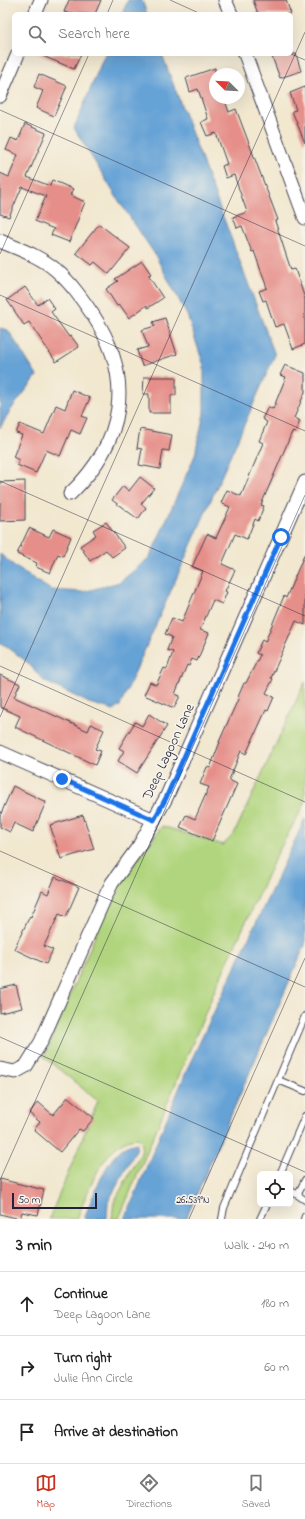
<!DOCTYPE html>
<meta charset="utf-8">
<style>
:root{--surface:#fff;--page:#f6f6f6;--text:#222;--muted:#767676;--line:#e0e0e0;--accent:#c8321e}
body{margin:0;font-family:"Indie Flower",sans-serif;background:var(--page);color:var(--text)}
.controls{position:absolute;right:12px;bottom:12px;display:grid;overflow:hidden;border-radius:6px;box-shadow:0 4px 16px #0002}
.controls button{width:36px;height:36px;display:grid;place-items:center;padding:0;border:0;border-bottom:1px solid var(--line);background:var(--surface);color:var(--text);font:20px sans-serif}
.compass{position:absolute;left:209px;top:68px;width:36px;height:36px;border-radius:50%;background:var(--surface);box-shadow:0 4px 16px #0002;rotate:294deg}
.scale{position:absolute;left:12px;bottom:10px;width:85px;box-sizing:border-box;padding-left:4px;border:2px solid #22223b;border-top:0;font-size:11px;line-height:14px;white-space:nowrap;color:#22223b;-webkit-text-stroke:3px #f7f3e8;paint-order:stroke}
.stop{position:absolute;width:12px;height:12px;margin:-9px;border:3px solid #1a73e8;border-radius:50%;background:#fff}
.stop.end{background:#1a73e8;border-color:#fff;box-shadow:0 1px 4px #0008}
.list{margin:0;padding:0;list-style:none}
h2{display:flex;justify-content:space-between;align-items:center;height:52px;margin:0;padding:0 16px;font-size:17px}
h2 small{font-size:13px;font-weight:400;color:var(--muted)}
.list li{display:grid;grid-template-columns:26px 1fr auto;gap:12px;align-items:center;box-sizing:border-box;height:64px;padding:0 16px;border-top:1px solid var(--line)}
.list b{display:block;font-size:15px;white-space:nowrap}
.list p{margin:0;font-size:13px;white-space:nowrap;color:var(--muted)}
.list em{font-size:13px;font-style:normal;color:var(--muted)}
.icon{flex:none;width:22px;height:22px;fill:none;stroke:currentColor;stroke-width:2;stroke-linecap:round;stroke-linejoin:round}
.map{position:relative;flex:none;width:305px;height:1219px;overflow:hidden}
.search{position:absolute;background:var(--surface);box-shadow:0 4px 16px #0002;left:12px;right:12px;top:12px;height:44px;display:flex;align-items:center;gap:10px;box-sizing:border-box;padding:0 14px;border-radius:6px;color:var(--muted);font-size:15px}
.sheet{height:244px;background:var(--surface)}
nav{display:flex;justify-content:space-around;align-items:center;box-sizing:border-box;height:56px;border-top:1px solid var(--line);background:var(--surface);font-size:11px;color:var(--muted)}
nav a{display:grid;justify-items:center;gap:2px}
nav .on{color:var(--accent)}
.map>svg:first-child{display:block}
.green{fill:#b1d57e;stroke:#6a7c5c}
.water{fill:#65a2d6;stroke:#446288}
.building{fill:#e68f8a}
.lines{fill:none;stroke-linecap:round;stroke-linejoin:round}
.service-casing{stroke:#414051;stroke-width:8}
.minor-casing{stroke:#414051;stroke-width:15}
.service{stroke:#fff;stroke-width:6}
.minor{stroke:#fff;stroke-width:13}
.route{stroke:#1a73e8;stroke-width:5}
.ticks{fill:none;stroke:#22223b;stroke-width:1;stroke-opacity:0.45}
.labels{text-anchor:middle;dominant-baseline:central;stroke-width:3.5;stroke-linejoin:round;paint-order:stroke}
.street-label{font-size:14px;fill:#22223b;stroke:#f7f3e8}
.ticks-label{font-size:10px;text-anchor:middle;fill:#22223b;stroke:#f7f3e8;stroke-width:3.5;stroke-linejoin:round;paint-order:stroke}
</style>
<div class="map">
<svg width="305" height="1219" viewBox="0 0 305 1219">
<rect width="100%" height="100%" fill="#f7f3e8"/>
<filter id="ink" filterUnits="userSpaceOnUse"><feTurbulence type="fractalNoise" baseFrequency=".025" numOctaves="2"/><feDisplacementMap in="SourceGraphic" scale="8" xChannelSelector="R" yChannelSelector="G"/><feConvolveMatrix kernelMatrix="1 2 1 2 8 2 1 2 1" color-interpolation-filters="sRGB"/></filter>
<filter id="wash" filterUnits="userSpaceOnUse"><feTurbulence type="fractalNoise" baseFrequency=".012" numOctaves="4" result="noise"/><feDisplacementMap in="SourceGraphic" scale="16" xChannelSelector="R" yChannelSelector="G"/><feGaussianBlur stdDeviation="0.9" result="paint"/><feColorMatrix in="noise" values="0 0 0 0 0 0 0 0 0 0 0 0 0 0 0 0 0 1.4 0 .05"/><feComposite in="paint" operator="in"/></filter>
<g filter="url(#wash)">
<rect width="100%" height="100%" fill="#f2e8d0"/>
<!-- green -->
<path class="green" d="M305,682V803L276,856L217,985L120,1216L118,1219H112L114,1202L141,1153L142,1142L138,1138C105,1138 87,1194 77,1219H49L98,1101L44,1057L112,896L162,826L223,845L234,834Z"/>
<!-- water -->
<path class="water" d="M128,0H142L147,14H122Z
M105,54H162L275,355L120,706L114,710L89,703L44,681L28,663L5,645L0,644V554L17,568L51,590L83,592L120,582L150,557L195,455L204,413V366L187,315L154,253L117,198L74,128Z
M0,328L8,330L37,376L10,411L0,428Z
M305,819V945L186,1219H125L189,1065Z
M137,1143L136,1150L108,1202L107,1219H84C91,1201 107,1156 125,1147C128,1145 133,1144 137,1143Z"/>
<g id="blocks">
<!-- building -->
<path class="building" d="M69,0H101L95,14H70L64,12Z
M253,0H286L291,14H258Z
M38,54H81L74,69Z
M271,54H296L301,71L280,78Z
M215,68V98H224L229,112L236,109L278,220L275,221L291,270L295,269L305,299V344L293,349L284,324L275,327L266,300L263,301L259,291L267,288L254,251L252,252L242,226L237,228L233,217L247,212L234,175L226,178L222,166L227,164L216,133L207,136L201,122L208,119L198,89L190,92L186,78Z
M39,74L67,86L54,116L36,108L43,91L34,87Z
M305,87V143L292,111L296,110L290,93Z
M25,124L46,133L27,177L50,186L52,180L73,189L70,195L85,202L69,242L51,235L54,229L35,221L46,196L22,187L9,217L0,214V173L9,177L18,155L6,150L11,138L18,141Z
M99,224L130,248L109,274L95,262L92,265L76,253Z
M142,261L151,274L148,275L163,298L148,308L147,305L129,318L120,305L117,306L106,289L118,281L115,279Z
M25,287L38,305L47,298L55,309L51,312L69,337L71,336L79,347L56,362L29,322L24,325L7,300Z
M165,318L177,354L142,366L137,350L148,347L142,330L155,326L153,322Z
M285,365L305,373V392L294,418L300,421L295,433L292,432L279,463L261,505L264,506L258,521L255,519L247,539L235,534L222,564L235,570L225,591L227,592L222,604L213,600L200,630L209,633L197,661L192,659L189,666L187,665L175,694L180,696L174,708L144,695L150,682L156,685L164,668L167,669L173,652L167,650L172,637L165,634L172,618L182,622L203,571L192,567L207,534L216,538L230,507L221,503L227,490L241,496L263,443L259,441L267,422L262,419L268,407L273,409L286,377L280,375Z
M144,377H176V395H171V413H149V394H143Z
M72,390L90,398L82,416L87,418L80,434L71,430L60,456L46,450L36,473L17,465L19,460L13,457L22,435L16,433L20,424L44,434L56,405L65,409Z
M140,429L172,435L169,451L163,450L160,469L139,465L142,449L137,448Z
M140,477L154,488L141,504L146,508L138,519L112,500L123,486L129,491Z
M25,481V520L0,521V482Z
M106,522L125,548L112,557L106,550L90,561L80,546L96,535L93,530Z
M29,528L49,537L53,529L71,537L63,556L58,554L50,573L36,567L37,563L17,554Z
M305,553V625L296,621L271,678L273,679L266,693L274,697L268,711L266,710L246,754L241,751L229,780L237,784L212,841L180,827L186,815L195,819L209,787L200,784L207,767L210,768L220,742H219L239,697H238L244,683H246L260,655L256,653L262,640L265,642L284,596L286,598Z
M0,675L20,684L14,697L88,731L91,724L104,730L95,749L101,751L95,765L15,727L20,716L0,707Z
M149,714L167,726L137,773L118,761L124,751L119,748L135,722L142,726Z
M13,786L46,802L33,832L14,823L10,832L0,827V816Z
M83,815L94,849L61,859L50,825Z
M55,877L79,887L66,917L59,914L44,946L53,950L46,964L14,949L30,916L31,917L42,891L48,894Z
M16,985L22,1008L0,1013V989Z
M68,1097L94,1118L83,1131L79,1129L60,1152L34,1130L40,1122L29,1113L38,1102L53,1115Z
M0,1179L44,1190L38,1215L22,1212L20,1219L0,1214Z"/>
</g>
</g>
<g filter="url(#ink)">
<use href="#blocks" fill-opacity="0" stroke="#414051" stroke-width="1"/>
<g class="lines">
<defs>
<path id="service" d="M278,1080L305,1091
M280,1174L305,1116
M290,1190L305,1200
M298,1194L305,1180
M222,1219L224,1208L305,1016
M260,1219L267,1204
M304,1219L305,1216"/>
<path id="minor" d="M225,0L231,14
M35,14L41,0
M245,54L305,218
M0,96L18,54
M0,241C19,249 40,256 56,270C71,283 82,299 93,315C135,379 125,441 70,494
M0,752L154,820
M0,1069L15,1072L26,1066L41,1042L106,895L112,883L139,846L166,798L305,482"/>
</defs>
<!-- service casing -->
<use href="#service" class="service-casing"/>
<!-- minor casing -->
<use href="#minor" class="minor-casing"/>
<!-- service -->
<use href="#service" class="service"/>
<!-- minor -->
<use href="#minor" class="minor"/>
</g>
</g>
<g class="lines" filter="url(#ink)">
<!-- route -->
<path class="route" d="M62,779L154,820L166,798L281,537"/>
</g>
<!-- ticks -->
<path class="ticks" d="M170,0L201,14M107,14L113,0M291,54L305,60M0,110L305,246M0,254L89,54M0,295L305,431M0,481L305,616M0,666L305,802M0,717L305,32M0,851L305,987M0,1037L305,1172M0,1180L305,495M189,1219L305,958"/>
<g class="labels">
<!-- street labels -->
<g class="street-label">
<text transform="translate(169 752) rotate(-65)">Deep Lagoon Lane</text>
</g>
</g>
<g class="ticks-label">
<text x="193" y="1203">26.539°N</text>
</g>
</svg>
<div class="controls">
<button><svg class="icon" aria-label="locate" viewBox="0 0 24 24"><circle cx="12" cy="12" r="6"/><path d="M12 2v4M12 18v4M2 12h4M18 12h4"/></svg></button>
</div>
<svg class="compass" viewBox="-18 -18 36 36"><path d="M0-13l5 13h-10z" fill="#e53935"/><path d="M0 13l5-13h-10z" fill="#767676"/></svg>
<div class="scale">50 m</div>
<div class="stop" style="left:281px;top:537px"></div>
<div class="stop end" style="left:62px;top:779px"></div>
<div class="search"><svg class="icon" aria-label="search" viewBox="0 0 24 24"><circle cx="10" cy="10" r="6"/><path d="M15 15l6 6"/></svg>Search here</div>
</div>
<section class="sheet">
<h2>3 min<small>Walk · 240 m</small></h2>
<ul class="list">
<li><svg class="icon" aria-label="ahead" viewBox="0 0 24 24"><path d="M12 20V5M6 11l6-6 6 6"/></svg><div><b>Continue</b><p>Deep Lagoon Lane</p></div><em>180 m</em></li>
<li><svg class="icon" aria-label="right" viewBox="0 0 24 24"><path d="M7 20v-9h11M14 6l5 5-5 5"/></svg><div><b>Turn right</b><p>Julie Ann Circle</p></div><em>60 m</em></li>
<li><svg class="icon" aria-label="arrive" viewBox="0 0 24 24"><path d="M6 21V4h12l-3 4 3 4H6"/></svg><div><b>Arrive at destination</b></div></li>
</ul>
</section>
<nav>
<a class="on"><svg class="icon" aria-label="map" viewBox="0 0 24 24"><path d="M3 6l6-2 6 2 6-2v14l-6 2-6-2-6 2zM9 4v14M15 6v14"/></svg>Map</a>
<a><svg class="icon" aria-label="directions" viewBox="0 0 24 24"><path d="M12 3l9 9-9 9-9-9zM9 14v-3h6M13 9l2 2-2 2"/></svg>Directions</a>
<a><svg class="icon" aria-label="saved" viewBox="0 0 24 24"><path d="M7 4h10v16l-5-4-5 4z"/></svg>Saved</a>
</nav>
